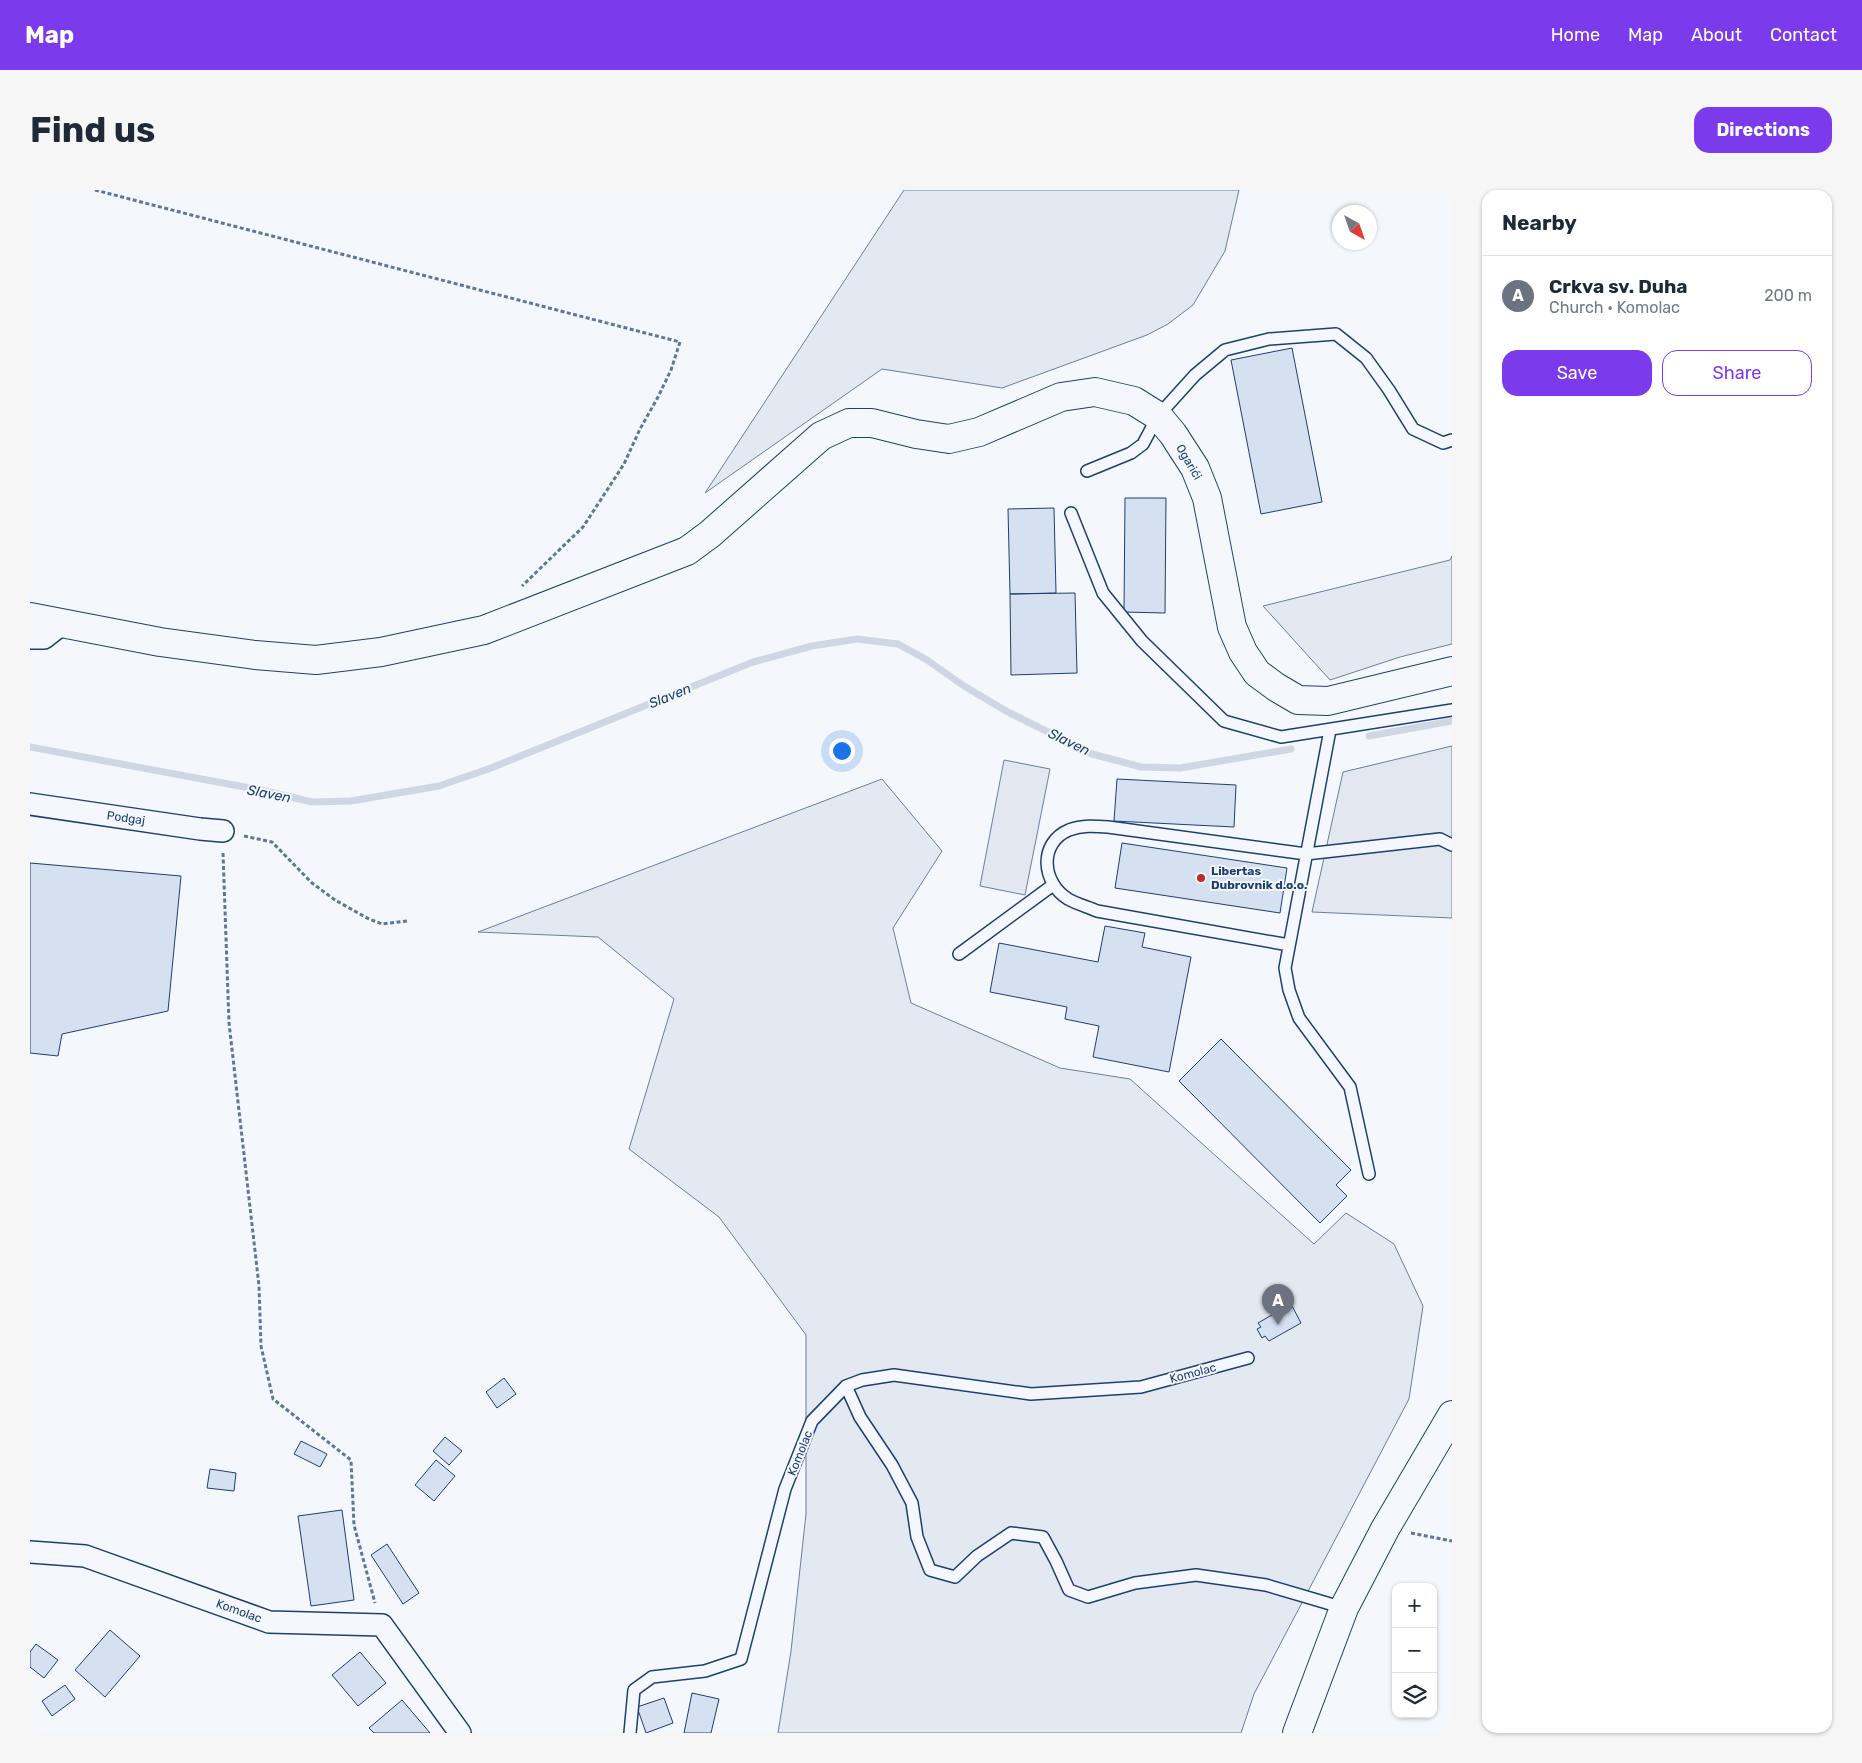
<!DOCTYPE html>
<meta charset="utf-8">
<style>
:root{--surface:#fff;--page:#f6f6f7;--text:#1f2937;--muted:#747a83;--line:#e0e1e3;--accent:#7c3aed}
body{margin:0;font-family:Rubik,sans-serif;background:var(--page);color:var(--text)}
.controls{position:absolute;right:15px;bottom:15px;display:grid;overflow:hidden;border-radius:10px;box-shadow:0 1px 4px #0004}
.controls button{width:45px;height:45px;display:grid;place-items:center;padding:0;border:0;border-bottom:1px solid var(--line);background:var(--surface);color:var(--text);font:25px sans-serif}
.compass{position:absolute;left:1302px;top:15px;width:45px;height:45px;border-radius:50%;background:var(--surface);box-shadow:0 1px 4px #0004;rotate:140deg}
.you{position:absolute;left:811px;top:560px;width:18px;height:18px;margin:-12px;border:4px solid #fff;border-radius:50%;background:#1a73e8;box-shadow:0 0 0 8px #1a73e833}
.badge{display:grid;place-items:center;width:32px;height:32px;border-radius:50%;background:var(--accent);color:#fff;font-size:16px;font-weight:700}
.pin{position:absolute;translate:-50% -41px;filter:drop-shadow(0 1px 2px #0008)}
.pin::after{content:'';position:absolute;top:26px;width:18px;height:15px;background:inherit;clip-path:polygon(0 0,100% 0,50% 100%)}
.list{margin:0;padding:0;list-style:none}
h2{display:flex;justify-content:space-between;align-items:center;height:65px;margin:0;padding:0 20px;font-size:21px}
h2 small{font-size:16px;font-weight:400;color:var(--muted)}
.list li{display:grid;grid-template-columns:32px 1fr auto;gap:15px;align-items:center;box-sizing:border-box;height:80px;padding:0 20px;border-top:1px solid var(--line)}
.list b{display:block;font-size:19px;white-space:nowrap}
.list p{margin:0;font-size:16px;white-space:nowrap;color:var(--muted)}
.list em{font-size:16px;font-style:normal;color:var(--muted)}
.actions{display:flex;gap:10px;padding:15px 20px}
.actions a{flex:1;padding:11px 0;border:1px solid var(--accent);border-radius:15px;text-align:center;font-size:18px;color:var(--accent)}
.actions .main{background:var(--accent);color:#fff}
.icon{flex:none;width:28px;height:28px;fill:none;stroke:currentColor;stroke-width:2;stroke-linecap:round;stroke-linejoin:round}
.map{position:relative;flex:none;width:1422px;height:1543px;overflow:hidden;border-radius:15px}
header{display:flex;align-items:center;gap:30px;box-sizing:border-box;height:70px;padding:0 25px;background:var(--accent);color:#fff}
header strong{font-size:24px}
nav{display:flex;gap:28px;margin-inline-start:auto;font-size:18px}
.intro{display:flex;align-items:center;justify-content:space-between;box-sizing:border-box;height:120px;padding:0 30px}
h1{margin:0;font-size:35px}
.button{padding:12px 22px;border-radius:15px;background:var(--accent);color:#fff;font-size:18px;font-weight:700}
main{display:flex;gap:30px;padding:0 30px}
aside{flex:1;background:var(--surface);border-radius:15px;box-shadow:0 1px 4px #0004}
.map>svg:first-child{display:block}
.green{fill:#e3e9f0;stroke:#687fa3}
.parking{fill:#e3e8f0;stroke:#687fa3}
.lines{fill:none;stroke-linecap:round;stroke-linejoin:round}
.stream{stroke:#cfd7e4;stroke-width:7}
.building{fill:#d5e0f0;stroke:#1d3f73}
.lane-casing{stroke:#1d3f73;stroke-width:14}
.street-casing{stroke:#1d3f73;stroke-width:24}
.secondary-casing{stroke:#1d3f73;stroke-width:30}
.path{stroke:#5e769c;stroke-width:3;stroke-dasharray:4 2.5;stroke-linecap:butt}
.lane{stroke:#f4f7fb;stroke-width:11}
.street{stroke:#f4f7fb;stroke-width:21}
.secondary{stroke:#f4f7fb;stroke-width:28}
.poi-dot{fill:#c62828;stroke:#f4f7fb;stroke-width:2}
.labels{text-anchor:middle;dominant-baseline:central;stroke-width:4;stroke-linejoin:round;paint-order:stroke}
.street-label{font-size:12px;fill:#1d3f73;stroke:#f4f7fb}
.poi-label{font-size:12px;font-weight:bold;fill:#1d3f73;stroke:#f4f7fb;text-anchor:start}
.water-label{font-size:14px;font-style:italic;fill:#1d3f73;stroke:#f4f7fb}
</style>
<header>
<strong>Map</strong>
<nav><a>Home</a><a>Map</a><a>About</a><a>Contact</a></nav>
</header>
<div class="intro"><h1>Find us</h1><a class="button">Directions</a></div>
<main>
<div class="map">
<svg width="1422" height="1543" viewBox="0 0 1422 1543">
<rect width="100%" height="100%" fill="#f4f7fb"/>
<!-- green -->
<path class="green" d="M874,0H1209L1195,61L1163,115L1138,134L1117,145L972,198L852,179L675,303Z
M1422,366V454L1370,467L1300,490L1233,416L1420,370Z
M852,589L912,661L863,738L881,813L1030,878L1100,889L1284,1054L1316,1023L1364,1054L1393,1116L1379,1209L1224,1504L1211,1543H748L761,1461L776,1324V1145L689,1027L599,959L644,809L568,747L448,742Z"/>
<!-- parking -->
<path class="parking" d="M1422,556V728L1282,722L1313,582Z
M974,570L1020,579L995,705L950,696Z"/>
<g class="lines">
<!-- stream -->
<path class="stream" d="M1339,546L1422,531
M0,557L236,601L282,612L321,611L409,596L461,578L723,472L782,456L827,449L868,454L897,470L934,496L976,521L1062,564L1111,577L1150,578L1261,559"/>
</g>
<!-- building -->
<path class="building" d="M1262,158L1292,312L1231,324L1201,170Z
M1095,308H1136L1135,423L1094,422Z
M1024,318L1026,403L980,404L978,319Z
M1045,403L1047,483L981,485L980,404Z
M1087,589L1206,595L1204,637L1084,631Z
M1092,653L1257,678L1250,723L1085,698Z
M0,673L151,686L138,821L32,844L28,866L0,863Z
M1075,736L1115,743L1112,757L1161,767L1139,882L1063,867L1069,836L1035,829L1037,817L960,802L969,753L1068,772Z
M1191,849L1321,980L1306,995L1317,1006L1290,1033L1149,891Z
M1261,1114L1271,1133L1239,1151L1235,1146L1232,1148L1227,1139L1231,1137L1228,1133Z
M474,1188L486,1204L467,1218L456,1202Z
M415,1247L432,1261L419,1275L403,1261Z
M271,1251L297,1264L290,1277L264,1264Z
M406,1270L425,1286L404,1311L385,1295Z
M180,1279L206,1283L204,1301L177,1298Z
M312,1320L324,1410L281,1416L268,1326Z
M357,1354L389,1403L373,1414L341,1365Z
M80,1440L110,1466L75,1507L45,1480Z
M6,1454L28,1470L14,1488L0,1477V1462Z
M330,1462L356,1493L328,1516L302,1485Z
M35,1495L45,1509L22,1526L12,1511Z
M662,1503L689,1509L681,1543H654Z
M634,1508L643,1533L616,1543L607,1517Z
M372,1510L400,1543H344L339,1538Z"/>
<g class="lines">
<defs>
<path id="lane" d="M1057,281L1101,263L1113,254L1128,226L1165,185L1195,160L1239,149L1306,144L1336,168L1359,200L1383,239L1413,253L1422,250
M1041,323L1073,403L1112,451L1194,531L1251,547L1422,520
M1300,540L1255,778L1259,800L1269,828L1320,897L1339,984
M1259,755L1067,721C1058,717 1047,714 1038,709C1012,693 1008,653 1039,640C1052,635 1065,636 1078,637L1276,664L1410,649L1422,655
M929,764L1023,695
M816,1196L830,1227L862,1275L882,1313L887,1347L900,1380L925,1387L947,1366L981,1343L1013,1347L1026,1371L1039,1400L1058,1407L1105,1393L1166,1385L1236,1395L1314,1418
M600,1543L604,1500L622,1487L675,1481L711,1469L755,1299L782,1231L816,1196L832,1190L864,1185L1001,1204L1111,1197L1218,1168"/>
<path id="street" d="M0,448H14L32,434
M0,614L170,639L193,641
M0,1362L55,1366L239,1432L352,1435L430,1543"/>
<path id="secondary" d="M0,427L130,452L225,465L286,470L351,462L454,440L657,361L680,344L791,246L819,233H842L886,244L919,249L949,242L1031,207L1065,202L1104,211L1128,226L1143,244L1165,278L1177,308L1202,437L1213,462L1227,483L1246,497L1268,510L1298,511L1422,481
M1267,1543L1314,1418L1355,1339L1422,1225"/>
</defs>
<!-- lane casing -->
<use href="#lane" class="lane-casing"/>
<!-- street casing -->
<use href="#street" class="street-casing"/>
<!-- secondary casing -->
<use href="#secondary" class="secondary-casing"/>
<!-- path -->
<path class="path" d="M65,0L650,152L641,180L628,207L610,239L594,274L553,337L492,396
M214,646L242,652L282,693L305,710L337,728L352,734L377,731
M193,663L199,833L229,1096L231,1156L243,1209L321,1270L324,1335L345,1413
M1381,1343L1422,1351"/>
<!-- lane -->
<use href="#lane" class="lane"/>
<!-- street -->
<use href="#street" class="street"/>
<!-- secondary -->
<use href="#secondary" class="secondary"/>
</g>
<!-- markers -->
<circle class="poi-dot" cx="1171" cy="688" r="5"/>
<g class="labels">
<!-- street labels -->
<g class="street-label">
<text transform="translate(1159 272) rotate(60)">Ogarići</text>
<text transform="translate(96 628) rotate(8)">Podgaj</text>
<text transform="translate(1163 1183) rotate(-15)">Komolac</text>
<text transform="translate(770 1263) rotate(-68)">Komolac</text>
<text transform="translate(209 1421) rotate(20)">Komolac</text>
</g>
<!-- poi labels -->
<g class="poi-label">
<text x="1181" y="681">Libertas<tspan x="1181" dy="14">Dubrovnik d.o.o.</tspan></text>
</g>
<!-- water labels -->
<g class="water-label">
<text transform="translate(640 506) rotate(-22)">Slaven</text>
<text transform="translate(1039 552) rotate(26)">Slaven</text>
<text transform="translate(239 604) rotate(11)">Slaven</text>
</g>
</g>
</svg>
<div class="controls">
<button>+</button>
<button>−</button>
<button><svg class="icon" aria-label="layers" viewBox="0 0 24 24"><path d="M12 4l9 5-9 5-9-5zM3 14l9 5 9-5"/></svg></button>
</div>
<svg class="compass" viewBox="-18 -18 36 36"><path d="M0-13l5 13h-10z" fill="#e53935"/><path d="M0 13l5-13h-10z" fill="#747a83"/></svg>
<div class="you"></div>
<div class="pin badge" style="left:1248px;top:1135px;background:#6b7280">A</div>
</div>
<aside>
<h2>Nearby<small></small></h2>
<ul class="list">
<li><span class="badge" style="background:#6b7280">A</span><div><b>Crkva sv. Duha</b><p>Church · Komolac</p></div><em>200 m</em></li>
</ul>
<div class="actions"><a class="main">Save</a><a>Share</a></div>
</aside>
</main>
